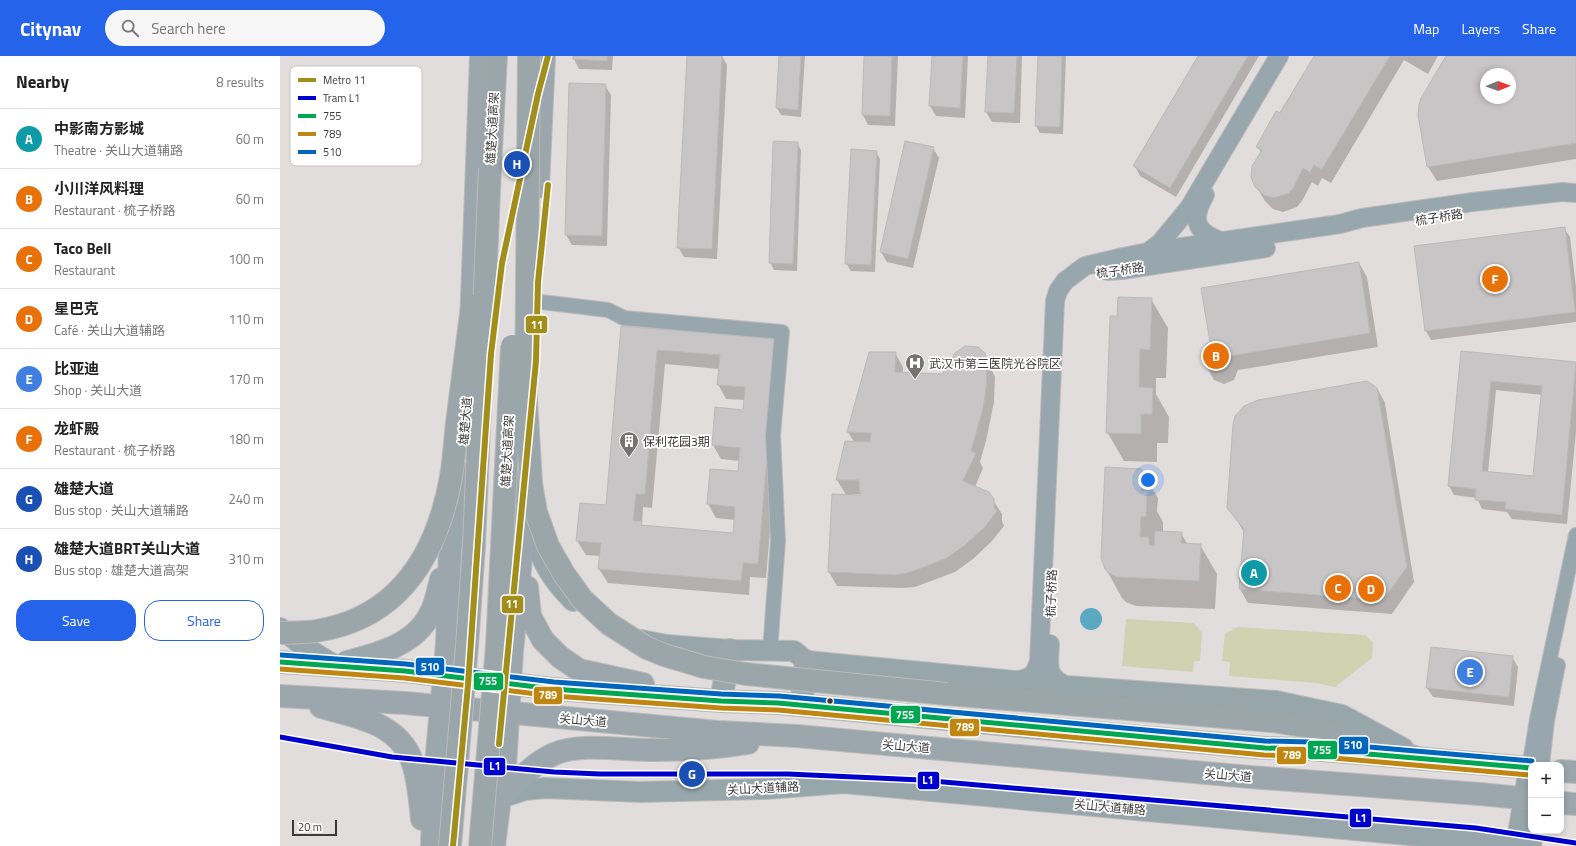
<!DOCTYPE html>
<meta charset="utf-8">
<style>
:root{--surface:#fff;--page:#f6f6f6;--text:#222;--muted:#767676;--line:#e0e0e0;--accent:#2563eb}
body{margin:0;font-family:"Titillium Web","Noto Sans SC",sans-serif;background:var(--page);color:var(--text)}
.controls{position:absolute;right:12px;bottom:12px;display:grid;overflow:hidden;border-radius:8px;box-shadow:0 2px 6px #0003}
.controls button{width:36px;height:36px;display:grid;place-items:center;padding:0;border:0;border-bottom:1px solid var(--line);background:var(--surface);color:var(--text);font:20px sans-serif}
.compass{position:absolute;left:1200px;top:12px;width:36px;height:36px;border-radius:50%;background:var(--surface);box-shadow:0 2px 6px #0003;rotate:89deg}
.scale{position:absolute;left:12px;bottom:10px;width:45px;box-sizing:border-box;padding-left:4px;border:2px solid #3c3a39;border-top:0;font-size:11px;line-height:14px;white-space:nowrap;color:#3c3a39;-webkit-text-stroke:3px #fff;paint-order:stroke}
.you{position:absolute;left:868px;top:424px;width:14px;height:14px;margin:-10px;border:3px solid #fff;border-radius:50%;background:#1a73e8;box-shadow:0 0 0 6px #1a73e833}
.badge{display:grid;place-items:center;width:26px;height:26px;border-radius:50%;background:var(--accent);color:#fff;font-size:13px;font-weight:700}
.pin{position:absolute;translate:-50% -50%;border:2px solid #fff;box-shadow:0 1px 4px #0006}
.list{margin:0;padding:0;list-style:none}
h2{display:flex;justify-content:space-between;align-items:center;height:52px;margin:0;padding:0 16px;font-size:17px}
h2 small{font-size:13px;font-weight:400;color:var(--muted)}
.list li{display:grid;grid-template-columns:26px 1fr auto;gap:12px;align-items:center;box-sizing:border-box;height:60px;padding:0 16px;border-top:1px solid var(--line)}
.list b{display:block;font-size:15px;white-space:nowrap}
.list p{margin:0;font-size:13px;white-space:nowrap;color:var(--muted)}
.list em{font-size:13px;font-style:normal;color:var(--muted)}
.actions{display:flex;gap:8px;padding:12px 16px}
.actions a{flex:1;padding:9px 0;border:1px solid var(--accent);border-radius:16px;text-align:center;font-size:14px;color:var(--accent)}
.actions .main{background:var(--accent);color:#fff}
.icon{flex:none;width:22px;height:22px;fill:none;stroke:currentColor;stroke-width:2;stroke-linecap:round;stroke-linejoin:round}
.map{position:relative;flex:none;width:1296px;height:790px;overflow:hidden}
header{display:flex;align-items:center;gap:24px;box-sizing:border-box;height:56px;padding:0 20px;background:var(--accent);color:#fff}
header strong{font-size:19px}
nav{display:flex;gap:22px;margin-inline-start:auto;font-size:14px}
.search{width:280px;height:36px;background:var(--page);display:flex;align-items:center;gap:10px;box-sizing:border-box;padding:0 14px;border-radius:22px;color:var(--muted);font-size:15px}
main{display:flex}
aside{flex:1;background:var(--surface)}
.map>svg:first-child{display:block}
.green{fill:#d0d2b2}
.water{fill:#5ba8c2}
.shadow{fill:#0003;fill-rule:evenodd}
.building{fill:#c7c5c5;stroke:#bcb9ba;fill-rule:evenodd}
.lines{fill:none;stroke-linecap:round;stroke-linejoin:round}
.minor-casing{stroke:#bcbab9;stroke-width:16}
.tertiary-casing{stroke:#bcbab9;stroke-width:20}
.secondary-casing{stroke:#bcbab9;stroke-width:22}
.primary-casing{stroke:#bcbab9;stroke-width:24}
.trunk-casing{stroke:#bcbab9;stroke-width:24}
.minor{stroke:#98a7ad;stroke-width:14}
.tertiary{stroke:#98a7ad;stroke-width:18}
.secondary{stroke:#96a6ab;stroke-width:20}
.primary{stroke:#9ba7ad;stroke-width:22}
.trunk{stroke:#9ba6ab;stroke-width:22}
.trunk-bridge-casing{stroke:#bcbab9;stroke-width:24;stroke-linecap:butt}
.trunk-bridge{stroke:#9ba6ab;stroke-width:22}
.bus-1-casing{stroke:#fff;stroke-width:8}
.bus-2-casing{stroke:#fff;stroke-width:8}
.bus-3-casing{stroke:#fff;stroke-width:8}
.bus-1{stroke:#00a651;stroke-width:5}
.bus-2{stroke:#bf8611;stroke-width:5}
.bus-3{stroke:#0065bd;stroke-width:5}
.tram-1-casing{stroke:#fff;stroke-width:8}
.tram-1{stroke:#0000cd;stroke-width:5}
.metro-1-casing{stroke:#fff;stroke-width:9}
.metro-1{stroke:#a28e1a;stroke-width:6}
.bus-dot{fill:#3c3a39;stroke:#fff;stroke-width:1.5}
.labels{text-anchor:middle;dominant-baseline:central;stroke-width:3.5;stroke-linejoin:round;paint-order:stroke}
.street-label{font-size:12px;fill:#3c3a39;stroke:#fff}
.poi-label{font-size:12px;fill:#3c3a39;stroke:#fff;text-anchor:start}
.key{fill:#fff;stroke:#c4c4c4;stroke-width:1}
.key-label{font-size:11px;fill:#3c3a39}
.line-badge{stroke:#fff;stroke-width:1.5}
.badge-label{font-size:11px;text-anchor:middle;font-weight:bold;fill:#fff}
</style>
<header>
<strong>Citynav</strong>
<div class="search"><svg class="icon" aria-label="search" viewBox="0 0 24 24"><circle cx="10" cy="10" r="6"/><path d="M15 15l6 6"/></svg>Search here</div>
<nav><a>Map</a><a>Layers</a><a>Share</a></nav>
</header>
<main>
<aside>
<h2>Nearby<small>8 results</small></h2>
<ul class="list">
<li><span class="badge" style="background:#0f9aa8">A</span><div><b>中影南方影城</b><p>Theatre · 关山大道辅路</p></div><em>60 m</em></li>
<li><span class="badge" style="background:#e8710a">B</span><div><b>小川洋风料理</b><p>Restaurant · 梳子桥路</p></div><em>60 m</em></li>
<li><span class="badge" style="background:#e8710a">C</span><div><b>Taco Bell</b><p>Restaurant</p></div><em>100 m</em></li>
<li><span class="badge" style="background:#e8710a">D</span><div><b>星巴克</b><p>Café · 关山大道辅路</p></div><em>110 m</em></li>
<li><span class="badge" style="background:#3f7fe0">E</span><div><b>比亚迪</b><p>Shop · 关山大道</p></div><em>170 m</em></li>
<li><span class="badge" style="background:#e8710a">F</span><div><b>龙虾殿</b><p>Restaurant · 梳子桥路</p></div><em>180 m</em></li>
<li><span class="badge" style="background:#1a4fb4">G</span><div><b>雄楚大道</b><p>Bus stop · 关山大道辅路</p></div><em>240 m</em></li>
<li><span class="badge" style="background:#1a4fb4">H</span><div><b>雄楚大道BRT关山大道</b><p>Bus stop · 雄楚大道高架</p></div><em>310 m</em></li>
</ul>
<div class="actions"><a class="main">Save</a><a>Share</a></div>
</aside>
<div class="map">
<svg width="1296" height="790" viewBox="0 0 1296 790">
<rect width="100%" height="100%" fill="#e1dddc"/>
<!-- green -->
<path class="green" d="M846,563L914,567L922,577L920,605H914L913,616L842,610Z
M957,571L1085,579L1093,587L1092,602L1055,631L1036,627L949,620L950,606L942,605L945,578Z"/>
<!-- water -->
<path class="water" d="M800 563a11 11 0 1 1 22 0a11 11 0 1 1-22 0Z"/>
<!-- shadow -->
<path class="shadow" d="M294,0H333L332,14L299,13L294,3Z
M408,0H442L447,9L437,203L404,201L398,191Z
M500,0H525L521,61L501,59L497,52Z
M585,0H618L615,70L588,69L583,59Z
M653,0H688L685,62L656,60L650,50Z
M709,0H742L740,67L712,66L706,56Z
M759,0H786L783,78L760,77L756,70Z
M920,0H979L896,141L860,120L855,110Z
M1035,0H1158L1148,18L1124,4L1051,127L1042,122L1038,130L1032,126L1022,145L1017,151L1003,156L993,153L985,145L976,130L981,97L978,91Z
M1168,0H1296V103L1157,125L1148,111ZM1206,18H1230V42H1206Z
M325,29L331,39L327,190L292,189L286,179Z
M517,87L521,94L517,215L494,214L490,206Z
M653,92L659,102L633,212L607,206L601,196Z
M596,96L600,103L595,216L571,215L566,207Z
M1284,172L1290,181L1296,231V266L1151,284L1146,275Z
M1079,207L1087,221L1098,291L958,314L954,324L944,328L934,324L923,304Z
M871,243L888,272L886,322H876V338L889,361L888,387H877V406L844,405L827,376L838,261Z
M342,271L505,299L486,522L470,521L469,539L328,527L319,513L320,500L306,499L297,485L327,450ZM385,308L439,313L438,328L446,343L465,344L464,355L433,389L441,403L460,405L459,416L428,448L436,462L455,464L454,478L363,470L362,468L363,451L372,452Z
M1182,296L1296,307V376L1287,468L1232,463L1227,456L1202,453L1197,442L1174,439L1169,430ZM1216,334L1262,339L1254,421L1208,417Z
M615,297L623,311V317L663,319L704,298L715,321L714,346L706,385L700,406L703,412L695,431L713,444L722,458V465L724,470L711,486L693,503L675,516L635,531L623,532L557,530L549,516L552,439H566L557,424L574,386L568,376ZM572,438H581V440L572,439Z
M1097,332L1105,347L1134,526L1112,558L968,547L960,533L964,476L948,451Z
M861,414L878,442L877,455L883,466V476L901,477L908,489H920L937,518L935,553L856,550L846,546L842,542L826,513Z
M1232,601L1238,611L1234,650L1153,641L1147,632Z"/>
<!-- building -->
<path class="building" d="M293,0H327V5L293,3Z
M407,0H442L432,193L397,192Z
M499,0H521L518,54L496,52Z
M584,0H612L610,60L582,59Z
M652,0H683L680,52L649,50Z
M708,0H737L734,57L705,56Z
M758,0H782L780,71L755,70Z
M918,0H968L890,132L853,110Z
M1034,0H1110L1042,113L1034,109L1030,116L1023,112L1014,131L1009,137L994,142L984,139L975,131L971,121L972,110L982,94L976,91L996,55L1000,57Z
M1166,0H1296V87L1147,111L1138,59L1139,49L1141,42ZM1206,18H1230V42H1206Z
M289,27L326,28L322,180L285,179Z
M493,85L518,86L513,208L489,207Z
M625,85L654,91L628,203L600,196Z
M571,93L597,95L591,209L565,208Z
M1285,171L1295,256L1145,275L1134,190Z
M1079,206L1090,277L950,300L946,310L941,313H930L925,309L921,299L926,288L930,286L921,232Z
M838,241L872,242L870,294L860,293L859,331L873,332L872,358H861V378L826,377L830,260H837Z
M341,270L497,283L478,508L463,507L461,525L318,513L321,487L296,485L300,447L326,449ZM377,294L440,299L437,329L465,331L463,354L435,351L432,389L460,392L458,415L430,413L427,448L455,451L453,477L361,469L362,465H353L356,438H365Z
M685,290L698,291L705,297L707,306L706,332L703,353L691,395L696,397L683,425L709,436L714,443V452L717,455L704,472L685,489L667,502L647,510L627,517L615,519L548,516L552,438L580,439L579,424H556L565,385L590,386L591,377L567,376L589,296H616L615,316L662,318L675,297Z
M1181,295L1296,306L1282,459L1225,453L1226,446L1195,444L1196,433L1168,430ZM1211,325L1262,330L1253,420L1202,415Z
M1087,325L1097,332L1127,511L1103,544L959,533L964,473L947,452L953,368L955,360L964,350L978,344Z
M825,411L862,413L861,435L867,436L866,461L861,460L860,481H869V489L874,490L875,475L902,476L901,487L921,488L919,525L838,521L828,517L825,513L821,502Z
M1151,591L1233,600L1229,641L1146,632Z"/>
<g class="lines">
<defs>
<path id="minor" d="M253,245L328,254L344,262L502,276L493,379L498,485L490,595
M1262,709L1267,665L1278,609
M1249,712L1257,663L1296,479"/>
<path id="tertiary" d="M925,139C910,165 916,177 944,186
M868,196L880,187L909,152L999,0
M827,215L842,214L986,192
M770,588C769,609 765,620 787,630
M734,625C750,622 754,621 759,605L775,245L778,235L785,225L805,210L843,201L868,196L1060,168L1082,162L1193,146L1282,136L1296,137"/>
<path id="secondary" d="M253,473C260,504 270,522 293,545
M0,572L22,589L56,610
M361,584L387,589L450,594L514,595L526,605L787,630L996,645L1062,659L1123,692
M220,742L245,734L265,732L361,736L486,733L564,727L1193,785L1224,790
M1236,790L1249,712
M1251,790L1253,775"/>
<path id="primary" d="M258,131L264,0
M191,269L201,0
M247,531L250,560L263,584L280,601L299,614L363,628
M0,606L125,615L273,633L441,645L498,647L749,671L985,692L1030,693L1251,712
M67,606C97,598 135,589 150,558C156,548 158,534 161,523
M0,640L125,647L438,676L517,680L970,721L1200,738L1251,743
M522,643L526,605
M441,645L450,594
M41,651C79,662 122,667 134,711C139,728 140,746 142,763
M1281,715L1296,716
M220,742C237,726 252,708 274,698C302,686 347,695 377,694C408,694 438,692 468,687
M1281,747L1296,748
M152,790L154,729L167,588L170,493L180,417
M214,790L220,742L224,727L232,595L242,493L245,423"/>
<path id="trunk" d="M210,112L216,0
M667,638L992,665L1030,671L1142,703"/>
</defs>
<!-- minor casing -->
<use href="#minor" class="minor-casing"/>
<!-- tertiary casing -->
<use href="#tertiary" class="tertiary-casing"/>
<!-- secondary casing -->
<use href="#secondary" class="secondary-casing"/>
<!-- primary casing -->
<use href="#primary" class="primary-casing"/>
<!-- trunk casing -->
<use href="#trunk" class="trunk-casing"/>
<!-- minor -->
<use href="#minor" class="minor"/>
<!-- tertiary -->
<use href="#tertiary" class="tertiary"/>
<!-- secondary -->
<use href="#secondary" class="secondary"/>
<!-- primary -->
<use href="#primary" class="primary"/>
<!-- trunk -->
<use href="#trunk" class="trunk"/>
<defs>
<path id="trunk-bridge" d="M249,0L246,343L251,427L256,456L268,490L284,518L302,543L329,568L367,592L384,599L424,611L466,618L667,638
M0,577C12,576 24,577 36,575C120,562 157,498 171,421C174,403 175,385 177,367C182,328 187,289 192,250
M170,790L187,590L194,489L210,112
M200,790L217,590L232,290"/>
</defs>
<!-- trunk-bridge casing -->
<use href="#trunk-bridge" class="trunk-bridge-casing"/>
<!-- trunk-bridge -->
<use href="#trunk-bridge" class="trunk-bridge"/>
<defs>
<path id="bus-1" d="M0,606L125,615L273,633L441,645L498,647L985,692L1030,693L1251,712"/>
<path id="bus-2" d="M0,613L124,622L273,640L441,652L498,654L984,699L1030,700L1250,719"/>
<path id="bus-3" d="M1,599L126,608L274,626L441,638L499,640L985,685L1031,686L1252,705"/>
</defs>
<!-- bus-1 casing -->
<use href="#bus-1" class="bus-1-casing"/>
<!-- bus-2 casing -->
<use href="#bus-2" class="bus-2-casing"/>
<!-- bus-3 casing -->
<use href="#bus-3" class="bus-3-casing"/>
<!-- bus-1 -->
<use href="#bus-1" class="bus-1"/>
<!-- bus-2 -->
<use href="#bus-2" class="bus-2"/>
<!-- bus-3 -->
<use href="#bus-3" class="bus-3"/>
<defs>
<path id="tram-1" d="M0,681L112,701L274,716L320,718H508L641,724L1196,772L1296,787"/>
</defs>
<!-- tram-1 casing -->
<use href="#tram-1" class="tram-1-casing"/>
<!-- tram-1 -->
<use href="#tram-1" class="tram-1"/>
<defs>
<path id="metro-1" d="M219,688L256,305L258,226L268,129
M173,790L188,629L211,298L222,207L258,38L268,0"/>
</defs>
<!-- metro-1 casing -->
<use href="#metro-1" class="metro-1-casing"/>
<!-- metro-1 -->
<use href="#metro-1" class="metro-1"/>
</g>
<!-- icons -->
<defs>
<symbol id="hospital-pin" viewBox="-11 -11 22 30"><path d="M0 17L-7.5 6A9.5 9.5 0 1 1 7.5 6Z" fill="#767372" stroke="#fff"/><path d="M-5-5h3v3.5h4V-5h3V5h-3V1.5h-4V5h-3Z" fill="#fff"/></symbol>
<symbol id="building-pin" viewBox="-11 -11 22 30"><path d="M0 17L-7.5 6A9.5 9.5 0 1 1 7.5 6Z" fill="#767372" stroke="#fff"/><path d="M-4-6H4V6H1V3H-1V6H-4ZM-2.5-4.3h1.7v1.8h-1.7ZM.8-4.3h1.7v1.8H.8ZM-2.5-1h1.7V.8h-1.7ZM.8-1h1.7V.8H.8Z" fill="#fff"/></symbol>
</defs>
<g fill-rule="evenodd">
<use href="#hospital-pin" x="624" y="296" width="22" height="30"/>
<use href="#building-pin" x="338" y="374" width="22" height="30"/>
</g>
<!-- markers -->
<circle class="bus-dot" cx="550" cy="645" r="3.5"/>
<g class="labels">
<!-- street labels -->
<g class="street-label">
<text transform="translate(212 72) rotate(-87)">雄楚大道高架</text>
<text transform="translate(1159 161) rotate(-9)">梳子桥路</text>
<text transform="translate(840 214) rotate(-8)">梳子桥路</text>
<text transform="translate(185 365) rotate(-85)">雄楚大道</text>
<text transform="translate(227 395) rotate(-87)">雄楚大道高架</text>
<text transform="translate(771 537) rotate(-88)">梳子桥路</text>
<text transform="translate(303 664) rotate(5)">关山大道</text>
<text transform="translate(626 690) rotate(5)">关山大道</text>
<text transform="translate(948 719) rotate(5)">关山大道</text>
<text transform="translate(483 732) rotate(-3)">关山大道辅路</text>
<text transform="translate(830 751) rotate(5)">关山大道辅路</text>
</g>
<!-- poi labels -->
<g class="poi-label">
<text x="649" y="307">武汉市第三医院光谷院区</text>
<text x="363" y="385">保利花园3期</text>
</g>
</g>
<!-- legend -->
<rect x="10" y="10" width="132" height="100" rx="6" class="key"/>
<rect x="18" y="22" width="18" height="4" fill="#a28e1a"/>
<rect x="18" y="40" width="18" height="4" fill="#0000cd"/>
<rect x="18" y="58" width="18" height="4" fill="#00a651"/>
<rect x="18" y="76" width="18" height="4" fill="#bf8611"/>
<rect x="18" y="94" width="18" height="4" fill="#0065bd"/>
<g class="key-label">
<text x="43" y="28">Metro 11</text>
<text x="43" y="46">Tram L1</text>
<text x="43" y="64">755</text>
<text x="43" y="82">789</text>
<text x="43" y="100">510</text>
</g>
<g class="line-badge">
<rect x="245" y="259" width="23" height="19" rx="4" fill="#a28e1a"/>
<rect x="221" y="539" width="23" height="19" rx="4" fill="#a28e1a"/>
<rect x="135" y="601" width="30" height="19" rx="4" fill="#0065bd"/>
<rect x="193" y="616" width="31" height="19" rx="4" fill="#00a651"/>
<rect x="253" y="630" width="30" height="19" rx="4" fill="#bf8611"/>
<rect x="610" y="649" width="31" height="19" rx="4" fill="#00a651"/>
<rect x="669" y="662" width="31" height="19" rx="4" fill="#bf8611"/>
<rect x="1058" y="680" width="31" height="19" rx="4" fill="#0065bd"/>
<rect x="1027" y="684" width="31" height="20" rx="4" fill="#00a651"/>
<rect x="996" y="690" width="31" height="19" rx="4" fill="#bf8611"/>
<rect x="203" y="701" width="23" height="19" rx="4" fill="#0000cd"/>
<rect x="637" y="715" width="23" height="19" rx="4" fill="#0000cd"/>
<rect x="1069" y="752" width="23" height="20" rx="4" fill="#0000cd"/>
</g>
<g class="badge-label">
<text x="257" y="273">11</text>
<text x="232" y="552">11</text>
<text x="150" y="615">510</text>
<text x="208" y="629">755</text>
<text x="268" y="643">789</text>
<text x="625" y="663">755</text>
<text x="685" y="675">789</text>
<text x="1073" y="693">510</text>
<text x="1042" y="698">755</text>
<text x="1012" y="703">789</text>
<text x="215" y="714">L1</text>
<text x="648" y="728">L1</text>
<text x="1081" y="766">L1</text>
</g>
</svg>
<div class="controls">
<button>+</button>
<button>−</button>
</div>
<svg class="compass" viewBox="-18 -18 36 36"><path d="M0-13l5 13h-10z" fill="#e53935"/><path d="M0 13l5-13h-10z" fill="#767676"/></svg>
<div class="scale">20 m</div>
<div class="you"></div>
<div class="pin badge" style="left:974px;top:517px;background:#0f9aa8">A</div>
<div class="pin badge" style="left:936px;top:300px;background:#e8710a">B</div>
<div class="pin badge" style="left:1058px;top:532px;background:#e8710a">C</div>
<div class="pin badge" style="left:1091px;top:533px;background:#e8710a">D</div>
<div class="pin badge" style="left:1190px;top:616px;background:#3f7fe0">E</div>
<div class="pin badge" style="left:1215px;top:223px;background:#e8710a">F</div>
<div class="pin badge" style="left:412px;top:718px;background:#1a4fb4">G</div>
<div class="pin badge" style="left:237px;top:108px;background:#1a4fb4">H</div>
</div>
</main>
